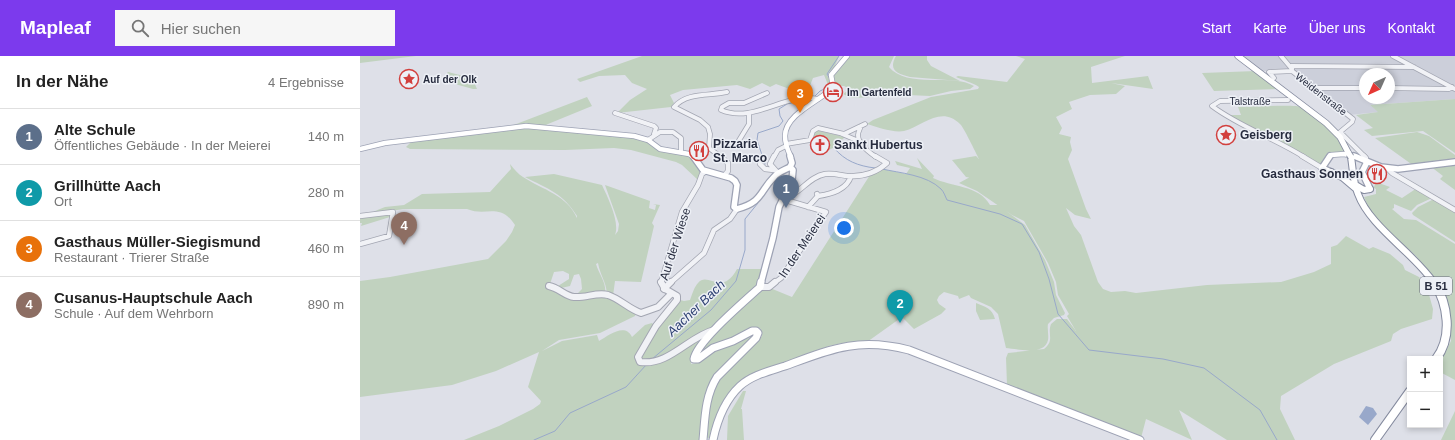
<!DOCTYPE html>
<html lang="de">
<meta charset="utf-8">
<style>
:root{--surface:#fff;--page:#f6f6f6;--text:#222;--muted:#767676;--line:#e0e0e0;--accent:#7c3aed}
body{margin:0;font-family:Arial,sans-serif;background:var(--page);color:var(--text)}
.controls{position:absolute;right:12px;bottom:12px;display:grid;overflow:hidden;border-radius:0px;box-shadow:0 2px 6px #0003}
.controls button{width:36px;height:36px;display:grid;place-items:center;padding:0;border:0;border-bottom:1px solid var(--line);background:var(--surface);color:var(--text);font:20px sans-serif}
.compass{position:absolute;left:999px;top:12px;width:36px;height:36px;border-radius:50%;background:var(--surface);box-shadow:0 2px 6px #0003;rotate:225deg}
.you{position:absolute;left:484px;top:172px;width:14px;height:14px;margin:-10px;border:3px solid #fff;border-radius:50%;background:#1a73e8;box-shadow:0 0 0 6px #1a73e833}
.badge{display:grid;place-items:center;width:26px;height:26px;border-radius:50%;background:var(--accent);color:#fff;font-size:13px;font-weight:700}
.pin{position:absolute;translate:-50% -33px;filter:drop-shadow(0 1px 2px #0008)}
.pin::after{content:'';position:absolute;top:21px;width:14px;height:12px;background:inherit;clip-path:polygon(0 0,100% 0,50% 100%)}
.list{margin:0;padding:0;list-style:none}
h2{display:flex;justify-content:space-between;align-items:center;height:52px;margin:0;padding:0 16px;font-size:17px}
h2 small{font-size:13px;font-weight:400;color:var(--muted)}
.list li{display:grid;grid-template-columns:26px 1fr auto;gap:12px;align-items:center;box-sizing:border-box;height:56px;padding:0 16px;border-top:1px solid var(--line)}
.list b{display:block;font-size:15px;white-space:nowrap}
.list p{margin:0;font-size:13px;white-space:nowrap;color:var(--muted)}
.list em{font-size:13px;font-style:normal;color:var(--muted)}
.icon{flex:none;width:22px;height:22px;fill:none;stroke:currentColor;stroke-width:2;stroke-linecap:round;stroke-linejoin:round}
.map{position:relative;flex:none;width:1095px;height:384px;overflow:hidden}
header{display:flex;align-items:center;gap:24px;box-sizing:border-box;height:56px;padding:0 20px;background:var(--accent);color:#fff}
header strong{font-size:19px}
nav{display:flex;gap:22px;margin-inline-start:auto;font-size:14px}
.search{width:280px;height:36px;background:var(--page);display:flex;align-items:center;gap:10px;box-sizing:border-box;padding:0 14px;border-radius:0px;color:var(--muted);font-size:15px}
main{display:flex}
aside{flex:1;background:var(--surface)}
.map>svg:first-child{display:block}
.built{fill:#cccfda;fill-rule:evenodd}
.green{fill:#c1d2bf}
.water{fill:#98a8ca}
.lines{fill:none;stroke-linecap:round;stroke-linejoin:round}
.stream{stroke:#98a8ca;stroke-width:1}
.minor-far2-casing{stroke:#a3a6b2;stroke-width:5.5}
.minor-far1-casing{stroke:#a3a6b2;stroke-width:6}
.minor-casing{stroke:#a3a6b2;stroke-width:8}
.major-far2-casing{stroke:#9da2b4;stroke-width:6}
.major-far1-casing{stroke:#9da2b4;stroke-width:8}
.major-casing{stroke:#9da2b4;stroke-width:9}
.highway-far2-casing{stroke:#858b9f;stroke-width:7}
.highway-far1-casing{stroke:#858b9f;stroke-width:8}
.highway-casing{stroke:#858b9f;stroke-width:10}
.minor-far2{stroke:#f1f2f6;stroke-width:4}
.minor-far1{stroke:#f1f2f6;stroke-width:4.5}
.minor{stroke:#f1f2f6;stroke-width:6}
.major-far2{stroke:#fff;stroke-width:4.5}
.major-far1{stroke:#fff;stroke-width:5.5}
.major{stroke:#fff;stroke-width:7}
.highway-far2{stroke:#fff;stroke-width:5.5}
.highway-far1{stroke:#fff;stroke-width:6}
.highway{stroke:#fff;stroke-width:8}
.highway-bridge-casing{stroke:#858b9f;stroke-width:7;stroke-linecap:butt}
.highway-bridge{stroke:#fff;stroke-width:5.5}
.labels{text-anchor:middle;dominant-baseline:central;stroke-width:3;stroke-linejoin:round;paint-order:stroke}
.far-poi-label{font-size:10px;font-weight:bold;fill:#272c3f;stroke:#edf0f6;text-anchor:start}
.far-street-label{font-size:10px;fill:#272c3f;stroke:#edf0f6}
.shield{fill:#edf0f6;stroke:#626776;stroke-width:1}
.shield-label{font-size:11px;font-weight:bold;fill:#272c3f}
.poi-label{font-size:12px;font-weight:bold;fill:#272c3f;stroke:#edf0f6;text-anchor:start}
.street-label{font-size:12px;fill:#272c3f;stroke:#edf0f6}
.water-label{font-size:13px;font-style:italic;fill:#304374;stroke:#edf0f6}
</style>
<header>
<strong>Mapleaf</strong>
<div class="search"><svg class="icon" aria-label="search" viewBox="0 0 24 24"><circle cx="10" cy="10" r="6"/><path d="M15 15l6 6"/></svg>Hier suchen</div>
<nav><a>Start</a><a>Karte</a><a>Über uns</a><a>Kontakt</a></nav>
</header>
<main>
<aside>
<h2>In der Nähe<small>4 Ergebnisse</small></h2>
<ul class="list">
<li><span class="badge" style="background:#5c6f8a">1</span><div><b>Alte Schule</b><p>Öffentliches Gebäude · In der Meierei</p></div><em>140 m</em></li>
<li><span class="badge" style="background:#0f9aa8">2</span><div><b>Grillhütte Aach</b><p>Ort</p></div><em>280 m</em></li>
<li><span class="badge" style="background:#e8710a">3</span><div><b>Gasthaus Müller-Siegismund</b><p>Restaurant · Trierer Straße</p></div><em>460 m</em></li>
<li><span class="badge" style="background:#8d6e63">4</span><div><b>Cusanus-Hauptschule Aach</b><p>Schule · Auf dem Wehrborn</p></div><em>890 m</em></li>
</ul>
</aside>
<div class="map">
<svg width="1095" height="384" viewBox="0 0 1095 384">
<rect width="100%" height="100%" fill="#dee0e8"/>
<!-- built -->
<path class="built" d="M882,0H1095V43L1010,49L1019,56L989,59L932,15H900ZM1005,18H1029V42H1005Z"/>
<!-- green -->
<path class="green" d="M0,0H56L0,7Z
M282,0H479L474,12L467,18L472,31H469L464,19L453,22L449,32L435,35L416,28L410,31L402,27L390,33L377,29L323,34L310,39L314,47L311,51L257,57L270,44L287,33L272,27L265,19L239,20L220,26L217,23Z
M489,0H534L529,11C547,33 593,17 614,30L610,33L591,35L570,40L548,39L494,42L486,41L487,40L483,38L490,33L484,30H474C474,28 472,24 473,21C473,19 486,4 489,0Z
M536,0H567V4L571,10L600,25L550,21C537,18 528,14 536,0Z
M656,0H765L731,11L732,27L788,20L793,33L751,27L765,30L756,38L730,39L709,46L712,53L696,61L702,72L699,78L711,81L710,86L712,94L708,103L726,153L731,163L715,159L706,152L714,170L721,179L738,226L743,233L751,236L765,235L776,237L847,229L921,226L954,216L971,208V191L977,189L986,180L1009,193L1013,191L1030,198L1043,209L1045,214L1059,221L1063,226L1068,235L1073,253L1072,263L1041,273L1033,278L1031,285L974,308L921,340L920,353L935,384H867L819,354L832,384L786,363L781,382L647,329L646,302L648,297L684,293C695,284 687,279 691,268L697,263H707L716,275L707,260L709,258L698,239L696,226L688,207L664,165L652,159L617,135L599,127L610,121L632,125L606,121L592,104L616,100L619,103C616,97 603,70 600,68C581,49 563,70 544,75C533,77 517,71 507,68L513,64L571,41L618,33L619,31C612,26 604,25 596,21L598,20L647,26L665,3Z
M896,15L919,33L854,35L842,17Z
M88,16L100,19L113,24L117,33H113L95,28L87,17Z
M227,41L232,50L188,68L184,70H151Z
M1095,43V97L1063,75L1012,80L1004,74L1013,72L996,59L1018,56L1010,49Z
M878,51C889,51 935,48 942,51C955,56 982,84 985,97H976L960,109L864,59H881Z
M163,71L260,78L286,84L294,91L330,99C336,108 343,113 338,124L322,109L316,106L271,94L254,92L205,94L50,93L46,91L51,86Z
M455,74L485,81L473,92L462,97L456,93L465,88L462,85L456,87L452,83Z
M1057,76L1069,80L1095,99V105L1054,110L1015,82Z
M557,102L574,120L573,122C591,131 619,129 630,149H638L665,169L685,204L694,226L696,239L705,257L704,259L694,262L688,268C687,273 689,279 688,284C685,300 657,293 646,292L638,258L631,251L611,242L609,239L599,243L598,240L584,236L579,240L577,244L579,248L586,253L581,258L554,273L542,261L507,286L482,287L469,290L382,324C366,335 354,363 349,382L345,381L350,346L354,328L402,280L400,272H397L345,293L338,300L349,282L402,234L410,232L432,241L510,119L523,113L546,118L550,112L537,109L535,105L562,113Z
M1095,107V134L1080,123L1083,120L1070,110Z
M150,108C154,113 158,118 163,121C183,134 207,139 217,162V160C203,137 188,133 165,121L194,118L242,129C248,142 260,166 255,179L258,175L259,168L245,129L290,145L289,152L295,154L296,149L293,148L300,149L292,167L294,170L281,226L255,225L253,240L247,238C246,225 240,219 238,207L236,208C239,219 247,226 245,239L215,240L222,233L221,223L219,218L214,219L210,230L201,232L198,230L209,223V218L203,215L194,216L189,231C203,231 201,238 211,241C222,243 236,240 247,240L276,257L275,260L240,277L199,284L182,295L202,285L237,279L239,285C248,280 265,266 272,281L285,269L292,267L295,271L276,302L278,309C299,309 329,290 346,277L350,276C342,285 330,296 331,308C343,307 348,298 358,292C363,289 368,289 373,287C380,284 386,279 393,277L395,278L350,327L347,338L340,384H104L139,370L173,353L180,348L181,345L168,331L179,296L136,315L92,329L0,341V225L30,221L128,203L146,185L152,176L155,169C140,146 126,161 107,153H43L13,158L15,155L25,151L44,149L62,138L130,136L151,113Z
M1016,126L1030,131L1026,134L1042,142L1057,132L1072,142L1057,149L1051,155L1034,148V152L1032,153L1044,163L1056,164L1095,188V324L1080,316V306L1091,285V267L1075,224L1056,200L1022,169L1010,155L1004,141L1016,138V133L1010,130L1014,131Z
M1074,143L1095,154V186L1053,159L1052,157L1058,151Z
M31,158L30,161L1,170L2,167H0V161Z
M377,213H403L398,232L358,269L305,301L281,305C281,289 309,257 320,244L324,245L330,244C332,239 334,231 338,227C348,215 362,241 377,213Z
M616,247C626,251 632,252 635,263L620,264L616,255Z
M383,335H386L381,353H382L384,384H367L368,360Z
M1095,355V384H1081Z"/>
<!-- water -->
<path class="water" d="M1006,350L1013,352L1017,358L1008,369L999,361Z"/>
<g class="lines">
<!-- stream -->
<path class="stream" d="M470,23L467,18L479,0
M454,41L460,35L471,30
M474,92C485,105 498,110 515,112
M405,108L397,84L398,77L419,70L423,65L420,60L419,53L427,48L439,45
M522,113C540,117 567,119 581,133C584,136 585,140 587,144L640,158L662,168L679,196L689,223L698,258L729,294L803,303L844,312L900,354L917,384
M292,303L351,254L376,225L385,194V163L398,147
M174,384L195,375L210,357L266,331L287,308"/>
<defs>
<path id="minor-far2" d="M921,0L932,13
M1033,0L1095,33
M931,10L1054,11
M914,22L909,16L932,15L993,63L992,66L980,76L1005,101
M954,32H1005
M1029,32L1089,33L1092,31
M407,37L384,47H369L362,51L361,54C394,68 425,36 458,43
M928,44L860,45L852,50C880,71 914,82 944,101
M255,57L294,70L296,72L294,78
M501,70C500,73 498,76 498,79C498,88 510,97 516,101
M482,78L501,86
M288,84L300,76H313L321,82V96
M378,86L389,68V57
M426,88L450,84L453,75L458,72L484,78L505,68
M361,101L349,92L350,78L348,71L340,64L314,51C327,36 349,40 367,36
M414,101L418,94L426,90"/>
<path id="minor-far1" d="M360,100L368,107V115L364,120
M414,100L410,108L418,117
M942,100L962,112
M1004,100L1006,102L1005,105
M400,108L405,113L414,114
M1027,112L1032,117L1095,154
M458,140C471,138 487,134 491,120
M423,142C440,139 448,121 465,118C473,117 480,119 487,120C502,121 516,117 527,107L515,100
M448,151L458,140L457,138
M0,160L33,156L29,180L0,188
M301,227L322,156L338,129L342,118L346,115
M310,227L344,197L354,174L370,163L377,153
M414,227L421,222L466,156L422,143"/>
<path id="minor" d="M301,226L305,233L317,240V244L296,270L278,301L280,306C309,310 328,281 354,274
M189,230C199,232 205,240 214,241C226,242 237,236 248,239C260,243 269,253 281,257L298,251L311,238
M400,231H409L415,226
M304,233L311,226"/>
<path id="major-far2" d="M0,93L25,87L166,70L274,80L288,84L300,93L329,98L334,101
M431,101C428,95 425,87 425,80C425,59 457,46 472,33L473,30L471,19L487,0
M969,101L971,99L984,98L997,101"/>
<path id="major-far1" d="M333,100L343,114L371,122L375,125L377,129L374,151L377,153C403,146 399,136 414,121C418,116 425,114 430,111
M970,100L962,112L971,116
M994,100L1021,111L1038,113L1095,106
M1007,106L1002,116L1010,133
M430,111L432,107L430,100
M401,227L413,182L419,151L432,124L433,114L430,111"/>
<path id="major" d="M343,384C345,362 345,340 357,321L396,282L398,277L396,275H392L373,285L353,292L338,303H334C337,285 385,245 400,231L401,226
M353,384C357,365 365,344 380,330C392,319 410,315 425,310C471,293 498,281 549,294L780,384"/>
<path id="highway-far2" d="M878,0L966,67L980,81L989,98"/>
<path id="highway-far1" d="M991,101C993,113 993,126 998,138C1010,171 1054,197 1074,227
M971,116L982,121L995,132
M994,128L1004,134L1010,133"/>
<path id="highway" d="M1074,226C1088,248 1093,281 1076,303
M1015,384L1050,335"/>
</defs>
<!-- minor-far2 casing -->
<use href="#minor-far2" class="minor-far2-casing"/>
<!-- minor-far1 casing -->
<use href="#minor-far1" class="minor-far1-casing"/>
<!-- minor casing -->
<use href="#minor" class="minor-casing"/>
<!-- major-far2 casing -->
<use href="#major-far2" class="major-far2-casing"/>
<!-- major-far1 casing -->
<use href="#major-far1" class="major-far1-casing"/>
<!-- major casing -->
<use href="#major" class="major-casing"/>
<!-- highway-far2 casing -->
<use href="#highway-far2" class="highway-far2-casing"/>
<!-- highway-far1 casing -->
<use href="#highway-far1" class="highway-far1-casing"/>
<!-- highway casing -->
<use href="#highway" class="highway-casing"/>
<!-- minor-far2 -->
<use href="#minor-far2" class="minor-far2"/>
<!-- minor-far1 -->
<use href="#minor-far1" class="minor-far1"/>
<!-- minor -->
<use href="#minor" class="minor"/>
<!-- major-far2 -->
<use href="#major-far2" class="major-far2"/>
<!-- major-far1 -->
<use href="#major-far1" class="major-far1"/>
<!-- major -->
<use href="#major" class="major"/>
<!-- highway-far2 -->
<use href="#highway-far2" class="highway-far2"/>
<!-- highway-far1 -->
<use href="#highway-far1" class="highway-far1"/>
<!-- highway -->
<use href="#highway" class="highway"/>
<defs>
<path id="highway-bridge" d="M989,98L991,101"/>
</defs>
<!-- highway-bridge casing -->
<use href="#highway-bridge" class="highway-bridge-casing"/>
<!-- highway-bridge -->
<use href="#highway-bridge" class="highway-bridge"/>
</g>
<!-- icons -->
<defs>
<symbol id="sight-ring" viewBox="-11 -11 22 22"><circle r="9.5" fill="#edf0f6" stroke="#d2403e" stroke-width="1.5"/><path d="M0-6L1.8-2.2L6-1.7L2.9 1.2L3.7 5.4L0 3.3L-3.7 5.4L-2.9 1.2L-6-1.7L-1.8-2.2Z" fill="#d2403e"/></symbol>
<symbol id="hotel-ring" viewBox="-11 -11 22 22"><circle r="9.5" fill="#edf0f6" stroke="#d2403e" stroke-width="1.5"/><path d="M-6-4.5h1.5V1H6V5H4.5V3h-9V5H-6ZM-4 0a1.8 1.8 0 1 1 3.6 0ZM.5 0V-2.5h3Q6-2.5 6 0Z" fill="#d2403e"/></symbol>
<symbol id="church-ring" viewBox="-11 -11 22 22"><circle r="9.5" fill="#edf0f6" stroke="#d2403e" stroke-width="1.5"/><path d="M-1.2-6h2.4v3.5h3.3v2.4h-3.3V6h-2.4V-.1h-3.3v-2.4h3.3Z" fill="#d2403e"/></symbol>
<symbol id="restaurant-ring" viewBox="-11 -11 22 22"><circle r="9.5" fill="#edf0f6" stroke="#d2403e" stroke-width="1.5"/><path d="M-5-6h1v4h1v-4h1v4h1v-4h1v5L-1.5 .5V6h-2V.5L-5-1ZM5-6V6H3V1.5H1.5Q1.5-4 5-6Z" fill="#d2403e"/></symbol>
</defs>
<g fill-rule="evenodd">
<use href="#sight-ring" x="38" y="12" width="22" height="22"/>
<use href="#hotel-ring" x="462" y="25" width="22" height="22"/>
<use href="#sight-ring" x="855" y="68" width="22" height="22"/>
<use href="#church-ring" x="449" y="78" width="22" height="22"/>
<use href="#restaurant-ring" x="328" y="84" width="22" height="22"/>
<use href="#restaurant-ring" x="1006" y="107" width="22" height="22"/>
</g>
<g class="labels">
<!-- far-poi labels -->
<g class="far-poi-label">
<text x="63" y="23">Auf der Olk</text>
<text x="487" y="36">Im Gartenfeld</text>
</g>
<!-- far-street labels -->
<g class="far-street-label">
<text transform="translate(961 38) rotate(38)">Weidenstraße</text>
<text x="890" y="45">Talstraße</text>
</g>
<!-- shield labels -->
<rect class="shield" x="1060" y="221" width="32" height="18" rx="3"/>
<g class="shield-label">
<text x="1076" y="230">B 51</text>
</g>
<!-- poi labels -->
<g class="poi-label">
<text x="880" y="79">Geisberg</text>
<text x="353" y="88">Pizzaria<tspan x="353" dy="14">St. Marco</tspan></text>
<text x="474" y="89">Sankt Hubertus</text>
<text x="1003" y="118" text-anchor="end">Gasthaus Sonnen</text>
</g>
<!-- street labels -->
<g class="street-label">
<text transform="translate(315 188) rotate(-72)">Auf der Wiese</text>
<text transform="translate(442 190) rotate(-56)">In der Meierei</text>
</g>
<!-- water labels -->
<g class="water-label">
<text transform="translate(336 252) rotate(-44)">Aacher Bach</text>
</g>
</g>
</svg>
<div class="controls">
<button>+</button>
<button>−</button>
</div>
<svg class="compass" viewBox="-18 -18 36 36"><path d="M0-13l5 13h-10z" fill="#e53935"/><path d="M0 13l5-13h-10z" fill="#767676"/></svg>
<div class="you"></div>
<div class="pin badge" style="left:426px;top:152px;background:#5c6f8a">1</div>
<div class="pin badge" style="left:540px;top:267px;background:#0f9aa8">2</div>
<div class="pin badge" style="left:440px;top:57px;background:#e8710a">3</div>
<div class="pin badge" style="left:44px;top:189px;background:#8d6e63">4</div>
</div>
</main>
